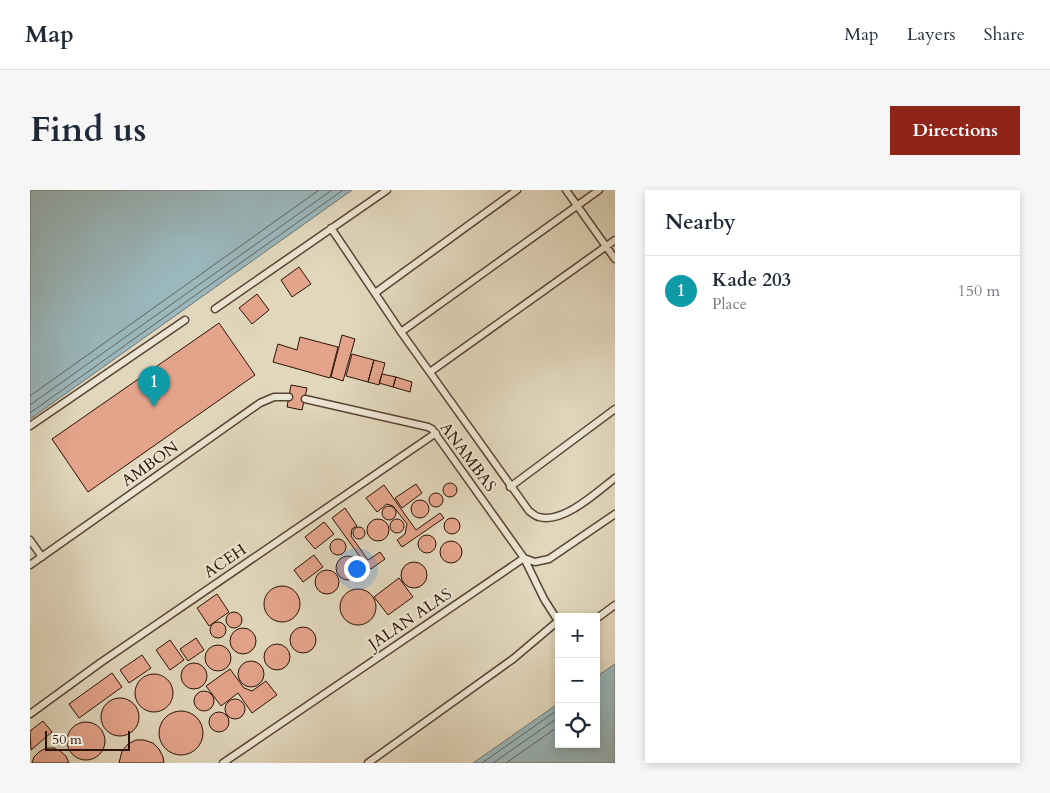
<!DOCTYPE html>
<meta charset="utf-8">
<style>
:root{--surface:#fff;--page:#f6f6f7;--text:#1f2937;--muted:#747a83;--line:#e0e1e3;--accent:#8f2418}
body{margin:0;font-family:Cardo,serif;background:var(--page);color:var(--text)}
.controls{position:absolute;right:15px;bottom:15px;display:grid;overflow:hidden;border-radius:0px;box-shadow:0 2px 8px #0003}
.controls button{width:45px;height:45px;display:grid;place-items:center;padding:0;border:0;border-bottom:1px solid var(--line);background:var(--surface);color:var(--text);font:25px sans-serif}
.scale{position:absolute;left:15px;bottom:12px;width:85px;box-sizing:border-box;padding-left:5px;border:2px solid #2b1204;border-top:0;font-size:14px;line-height:18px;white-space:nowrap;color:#2b1204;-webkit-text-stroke:4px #ece5d3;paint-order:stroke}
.you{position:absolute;left:326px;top:378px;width:18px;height:18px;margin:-12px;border:4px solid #fff;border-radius:50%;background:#1a73e8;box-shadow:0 0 0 8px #1a73e833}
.badge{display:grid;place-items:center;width:32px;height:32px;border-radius:50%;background:var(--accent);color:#fff;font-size:16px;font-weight:700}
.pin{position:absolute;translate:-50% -41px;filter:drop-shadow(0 1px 2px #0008)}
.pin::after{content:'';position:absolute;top:26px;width:18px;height:15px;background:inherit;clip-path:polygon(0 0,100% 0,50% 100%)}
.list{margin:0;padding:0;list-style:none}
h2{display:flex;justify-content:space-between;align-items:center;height:65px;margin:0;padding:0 20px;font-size:21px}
h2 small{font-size:16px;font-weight:400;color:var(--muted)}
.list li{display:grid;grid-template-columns:32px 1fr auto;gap:15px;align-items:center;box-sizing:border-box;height:70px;padding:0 20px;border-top:1px solid var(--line)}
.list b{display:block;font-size:19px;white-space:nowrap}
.list p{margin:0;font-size:16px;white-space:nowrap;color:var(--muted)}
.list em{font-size:16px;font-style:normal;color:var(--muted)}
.icon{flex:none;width:28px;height:28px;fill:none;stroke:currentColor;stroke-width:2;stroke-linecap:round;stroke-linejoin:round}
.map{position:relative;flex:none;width:585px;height:573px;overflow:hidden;border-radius:0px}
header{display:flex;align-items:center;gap:30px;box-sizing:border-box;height:70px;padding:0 25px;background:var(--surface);border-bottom:1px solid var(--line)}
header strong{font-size:24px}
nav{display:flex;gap:28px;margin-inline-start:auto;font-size:18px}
.intro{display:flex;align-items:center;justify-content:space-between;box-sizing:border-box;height:120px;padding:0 30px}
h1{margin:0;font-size:35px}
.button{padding:12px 22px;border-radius:0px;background:var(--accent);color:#fff;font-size:18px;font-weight:700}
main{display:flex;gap:30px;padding:0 30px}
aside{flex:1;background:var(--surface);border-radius:0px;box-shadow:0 2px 8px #0003}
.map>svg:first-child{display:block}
.water{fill:#9ab7bc;stroke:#6e7572}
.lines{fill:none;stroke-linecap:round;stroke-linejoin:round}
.shore{stroke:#626460;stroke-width:1}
.building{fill:#e4a48c;stroke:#2b1204}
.lane-casing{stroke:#584332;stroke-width:9}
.lane{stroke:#ece5d3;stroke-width:6}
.labels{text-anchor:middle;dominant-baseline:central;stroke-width:4;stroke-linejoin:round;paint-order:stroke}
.street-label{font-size:16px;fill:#2b1204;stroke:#ece5d3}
</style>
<header>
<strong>Map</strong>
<nav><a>Map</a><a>Layers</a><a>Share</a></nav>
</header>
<div class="intro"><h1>Find us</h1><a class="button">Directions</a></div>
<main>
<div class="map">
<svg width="585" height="573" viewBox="0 0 585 573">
<rect width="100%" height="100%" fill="#e1d7bc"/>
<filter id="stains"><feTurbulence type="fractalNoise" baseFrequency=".004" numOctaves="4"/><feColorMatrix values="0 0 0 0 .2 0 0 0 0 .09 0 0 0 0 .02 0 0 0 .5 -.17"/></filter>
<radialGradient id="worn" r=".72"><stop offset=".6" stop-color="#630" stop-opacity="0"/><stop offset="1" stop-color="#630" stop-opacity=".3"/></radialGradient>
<!-- water -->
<path class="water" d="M0,0H322L0,229Z
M585,474V573H443L529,513V554H566V487Z"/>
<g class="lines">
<!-- shore -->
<path class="shore" d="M0,206L289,0
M0,215L302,0
M0,223L313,0
M452,573L529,519
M463,573L529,527
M476,573L529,536"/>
</g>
<!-- building -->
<path class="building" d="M269,77L281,94L262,107L251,90Z
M227,104L239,120L222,134L209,118Z
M189,133L225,185L58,302L22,249Z
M312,145L325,149L313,191L301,187Z
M270,147L308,157L300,188L243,172L248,154L267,160Z
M322,164L344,170L338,192L316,186Z
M344,170L355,173L349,195L338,192Z
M352,184L366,187L363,197L349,193Z
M366,187L382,192L380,202L363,197Z
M261,195L277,198L272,220L257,217Z
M413 300a7 7 0 1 1 14 0a7 7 0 1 1-14 0Z
M386,294L392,303L372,318L365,308Z
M354,295L386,340L410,323L414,328L372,357L367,350L375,344L377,334L363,316L357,314L347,322L336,308Z
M399 310a7 7 0 1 1 14 0a7 7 0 1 1-14 0Z
M381 319a9 9 0 1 1 18 0a9 9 0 1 1-18 0Z
M352 323a7 7 0 1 1 14 0a7 7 0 1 1-14 0Z
M315,318L327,336L322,339L321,346L338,370L350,362L355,369L341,379L337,374L336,375L302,328Z
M414 336a8 8 0 1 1 16 0a8 8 0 1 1-16 0Z
M337 340a11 11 0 1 1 22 0a11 11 0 1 1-22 0Z
M360 336a7 7 0 1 1 14 0a7 7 0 1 1-14 0Z
M294,332L304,344L285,359L275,347Z
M323 343a6 6 0 1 1 12 0a6 6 0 1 1-12 0Z
M388 354a9 9 0 1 1 18 0a9 9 0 1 1-18 0Z
M300 357a8 8 0 1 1 16 0a8 8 0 1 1-16 0Z
M410 362a11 11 0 1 1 22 0a11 11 0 1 1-22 0Z
M284,365L293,377L273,392L264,380Z
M306 378a12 12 0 1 1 24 0a12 12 0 1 1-24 0Z
M371 385a13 13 0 1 1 26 0a13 13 0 1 1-26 0Z
M285 392a12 12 0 1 1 24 0a12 12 0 1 1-24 0Z
M369,388L383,407L358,425L344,407Z
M234 414a18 18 0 1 1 36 0a18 18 0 1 1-36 0Z
M310 417a18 18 0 1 1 36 0a18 18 0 1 1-36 0Z
M187,404L199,422L179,436L167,418Z
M196 430a8 8 0 1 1 16 0a8 8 0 1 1-16 0Z
M180 440a8 8 0 1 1 16 0a8 8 0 1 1-16 0Z
M260 450a13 13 0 1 1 26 0a13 13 0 1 1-26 0Z
M200 451a13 13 0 1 1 26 0a13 13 0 1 1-26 0Z
M166,448L174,460L158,471L150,459Z
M140,450L154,470L140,480L126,460Z
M234 467a13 13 0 1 1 26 0a13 13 0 1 1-26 0Z
M175 468a13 13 0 1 1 26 0a13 13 0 1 1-26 0Z
M112,465L121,478L99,493L90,480Z
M208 484a13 13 0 1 1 26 0a13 13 0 1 1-26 0Z
M151 486a13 13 0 1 1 26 0a13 13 0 1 1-26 0Z
M200,479L214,498L222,501L236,491L247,505L222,523L208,503L191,516L176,496Z
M82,483L92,497L49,528L39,514Z
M105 503a19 19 0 1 1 38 0a19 19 0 1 1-38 0Z
M164 511a10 10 0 1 1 20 0a10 10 0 1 1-20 0Z
M71 527a19 19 0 1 1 38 0a19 19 0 1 1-38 0Z
M195 519a10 10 0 1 1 20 0a10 10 0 1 1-20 0Z
M129 543a22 22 0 1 1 44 0a22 22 0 1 1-44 0Z
M179 532a10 10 0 1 1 20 0a10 10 0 1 1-20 0Z
M13,531L22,542L1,560L0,541Z
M37 551a19 19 0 1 1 38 0a19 19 0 1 1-38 0Z
M106,550H114L123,553L129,559L133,567L134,573H89L92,561L98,554Z
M16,558H24L30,561L36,566L39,573H2L4,567L9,562Z"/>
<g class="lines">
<defs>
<path id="lane" d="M536,0L585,69
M301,38L371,142L499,321C502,323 506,327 509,327C533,334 567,302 585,288
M345,103L487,0
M185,119L357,0
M371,142L569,0
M400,182L585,50
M275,209L398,237L402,239L494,368L514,409L528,431L483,469L338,573
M0,236L155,130
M480,297L585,219
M0,350L12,367
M0,375L230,213L244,207H259
M566,429L585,415
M0,524L70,473L406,243
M193,573L494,368L505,372L519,369L585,324"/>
</defs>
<!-- lane casing -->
<use href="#lane" class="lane-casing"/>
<!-- lane -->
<use href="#lane" class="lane"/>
</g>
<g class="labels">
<!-- street labels -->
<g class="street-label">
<text transform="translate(438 267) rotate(53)">ANAMBAS</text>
<text transform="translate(120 274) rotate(-35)">AMBON</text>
<text transform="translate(195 371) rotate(-34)">ACEH</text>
<text transform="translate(380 429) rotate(-34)">JALAN ALAS</text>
</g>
</g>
<rect width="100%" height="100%" filter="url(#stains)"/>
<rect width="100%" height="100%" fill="url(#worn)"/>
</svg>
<div class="controls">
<button>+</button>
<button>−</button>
<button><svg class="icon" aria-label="locate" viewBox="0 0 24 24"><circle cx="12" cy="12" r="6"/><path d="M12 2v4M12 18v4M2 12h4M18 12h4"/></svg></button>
</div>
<div class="scale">50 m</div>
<div class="you"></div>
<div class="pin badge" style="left:124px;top:217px;background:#0f9aa8">1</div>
</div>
<aside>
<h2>Nearby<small></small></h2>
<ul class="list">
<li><span class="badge" style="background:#0f9aa8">1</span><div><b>Kade 203</b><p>Place</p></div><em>150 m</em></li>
</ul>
</aside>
</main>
